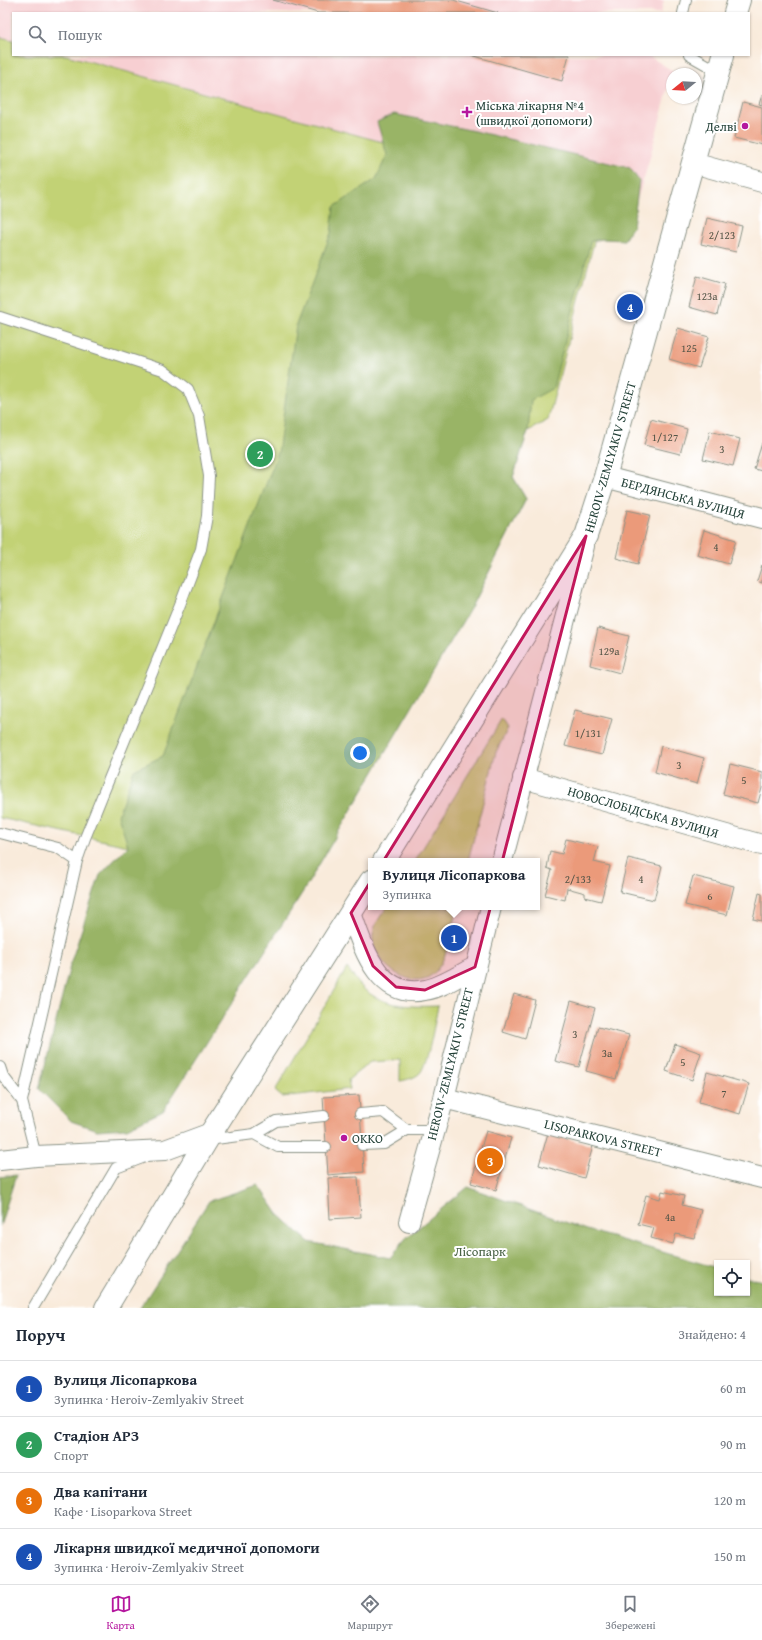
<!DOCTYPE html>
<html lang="uk">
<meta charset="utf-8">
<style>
:root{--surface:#fff;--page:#f2f2f3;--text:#1f2937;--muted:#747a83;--line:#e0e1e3;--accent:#b5179e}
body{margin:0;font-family:"Gentium Book Plus",serif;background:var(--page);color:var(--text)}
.controls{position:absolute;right:12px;bottom:12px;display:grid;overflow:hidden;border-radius:0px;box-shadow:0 1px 3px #0004}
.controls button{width:36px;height:36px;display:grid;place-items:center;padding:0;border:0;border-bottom:1px solid var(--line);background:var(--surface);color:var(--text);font:20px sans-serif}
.compass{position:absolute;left:666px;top:68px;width:36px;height:36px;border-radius:50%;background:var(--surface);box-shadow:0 1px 3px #0004;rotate:252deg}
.you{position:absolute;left:360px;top:753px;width:14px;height:14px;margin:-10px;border:3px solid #fff;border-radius:50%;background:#1a73e8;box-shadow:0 0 0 6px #1a73e833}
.badge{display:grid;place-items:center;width:26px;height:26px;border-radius:50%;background:var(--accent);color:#fff;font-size:13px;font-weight:700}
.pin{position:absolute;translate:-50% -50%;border:2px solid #fff;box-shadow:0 1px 4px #0006}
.popup{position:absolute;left:368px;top:858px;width:172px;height:52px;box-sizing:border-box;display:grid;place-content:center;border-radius:0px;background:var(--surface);filter:drop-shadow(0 1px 3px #0005);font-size:13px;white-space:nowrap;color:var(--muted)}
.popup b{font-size:15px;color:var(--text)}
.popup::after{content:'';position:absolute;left:50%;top:100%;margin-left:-8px;border:8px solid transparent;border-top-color:var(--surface)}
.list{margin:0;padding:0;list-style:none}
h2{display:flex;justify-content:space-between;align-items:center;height:52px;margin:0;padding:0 16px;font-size:17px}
h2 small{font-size:13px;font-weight:400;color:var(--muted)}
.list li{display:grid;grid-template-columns:26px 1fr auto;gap:12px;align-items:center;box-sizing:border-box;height:56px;padding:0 16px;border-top:1px solid var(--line)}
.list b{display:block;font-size:15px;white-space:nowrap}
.list p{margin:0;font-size:13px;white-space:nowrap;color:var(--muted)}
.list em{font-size:13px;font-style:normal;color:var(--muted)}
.icon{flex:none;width:22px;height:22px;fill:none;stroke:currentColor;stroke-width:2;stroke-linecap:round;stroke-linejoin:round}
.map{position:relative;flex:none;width:762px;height:1308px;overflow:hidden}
.search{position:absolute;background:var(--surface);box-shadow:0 1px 3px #0004;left:12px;right:12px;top:12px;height:44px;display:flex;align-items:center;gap:10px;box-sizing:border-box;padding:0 14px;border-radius:0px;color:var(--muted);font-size:15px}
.sheet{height:276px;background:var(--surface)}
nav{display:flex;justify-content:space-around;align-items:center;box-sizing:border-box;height:56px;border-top:1px solid var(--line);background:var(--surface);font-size:11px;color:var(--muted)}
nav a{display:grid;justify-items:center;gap:2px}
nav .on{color:var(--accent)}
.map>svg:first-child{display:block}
.built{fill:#f7cfd2}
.green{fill:#c2d275;stroke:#708854}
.forest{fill:#99b466;stroke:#5c784d}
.building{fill:#eb9a7a}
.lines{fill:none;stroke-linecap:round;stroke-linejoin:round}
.service-casing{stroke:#8c9488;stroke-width:12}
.minor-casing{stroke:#8c9488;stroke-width:22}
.primary-casing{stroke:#8c9488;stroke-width:24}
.service{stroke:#fff;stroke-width:10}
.minor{stroke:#fff;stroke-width:20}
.primary{stroke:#fff;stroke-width:22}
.marked{fill:#c2185b;fill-opacity:0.2;stroke:#c2185b;stroke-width:3;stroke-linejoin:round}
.poi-dot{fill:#b5179e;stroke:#fff;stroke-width:1.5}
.labels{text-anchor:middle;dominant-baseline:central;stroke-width:4;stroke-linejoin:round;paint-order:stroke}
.number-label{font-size:11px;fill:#525446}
.poi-label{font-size:13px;fill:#1f3d34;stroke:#fff;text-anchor:start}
.street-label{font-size:13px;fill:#1f3d34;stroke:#fff}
.park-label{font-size:13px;fill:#486244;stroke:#fff}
</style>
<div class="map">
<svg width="762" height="1308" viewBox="0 0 762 1308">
<rect width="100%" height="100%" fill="#fff"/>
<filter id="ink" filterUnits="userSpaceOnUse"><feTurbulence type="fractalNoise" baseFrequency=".025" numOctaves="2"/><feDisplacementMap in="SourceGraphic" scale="8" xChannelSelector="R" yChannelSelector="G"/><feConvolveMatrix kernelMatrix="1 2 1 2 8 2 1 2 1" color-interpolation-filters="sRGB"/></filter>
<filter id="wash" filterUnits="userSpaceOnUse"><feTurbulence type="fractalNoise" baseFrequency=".012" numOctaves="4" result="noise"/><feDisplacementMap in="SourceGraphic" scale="16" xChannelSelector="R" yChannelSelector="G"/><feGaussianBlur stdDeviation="0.9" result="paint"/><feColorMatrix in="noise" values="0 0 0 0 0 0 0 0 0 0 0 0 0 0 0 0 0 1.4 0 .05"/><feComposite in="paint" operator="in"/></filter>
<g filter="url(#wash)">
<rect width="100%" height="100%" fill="#f9ebdb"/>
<!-- built -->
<path class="built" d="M0,0H664L661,13H13V40L0,37Z
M66,55H647L673,71L647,168L633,213Z"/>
<!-- green -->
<path class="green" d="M0,37L13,40V55H66L604,203L548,420L528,431L513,477L526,499L470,609L128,846L0,818Z
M502,719L508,728L496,752L468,861H415Z
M387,907H457C452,925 449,956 436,971C415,996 369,963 373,934C374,924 381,916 387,907Z
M347,968C353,975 358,984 365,990C385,1007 413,1007 438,1006C435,1020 428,1064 420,1073C415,1078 406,1080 400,1081V1060L370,1062L348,1080L350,1089L282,1097L275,1091Z"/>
<!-- forest -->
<path class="forest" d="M394,114L479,132L630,168L639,181L633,226L624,240L603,239L591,241L553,388L531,400L528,431L513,477L526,499L470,609L304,890L163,1111L127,1128L97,1130L71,1121L39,1089L71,962L100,875L128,846L118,815L134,770L163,756L278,453L296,325L331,233L334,207L376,179L387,155L377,122Z
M16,1175L0,1226V1177Z
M258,1185L278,1214L309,1242L390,1258L406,1238L468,1187L587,1230L717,1268V1293H747V1277L762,1281V1308H140L209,1201Z"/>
<g id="blocks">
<!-- building -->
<path class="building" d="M273,0H453L498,13H318Z
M471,55H569L562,81Z
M762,95V105L759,104Z
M743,102L762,107V145L734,138Z
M707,218L742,226L736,252L701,244Z
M697,276L725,284L717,315L689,307Z
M678,328L709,337L699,368L669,359Z
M651,419L687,429L680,454L644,445Z
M710,431L740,439L733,466L703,459Z
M762,443V471L754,469Z
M627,510L650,515L638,564L616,558Z
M704,530L736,540L729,564L697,555Z
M762,565V583L757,581Z
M598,628L629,636L620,673L590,665Z
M575,710L612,719L602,755L565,746Z
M661,746L704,758L697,784L655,772Z
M730,764L762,772V788L758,803L723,794Z
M566,839L598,847L594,862L610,866L601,901L585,897V893L567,888L565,900L545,895L552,870L547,868L550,851L562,854Z
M628,858L662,866L654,900L620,892Z
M693,876L734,886L727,915L685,905Z
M759,893L762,894V921L753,919Z
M514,994L535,1000L525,1039L503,1032Z
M571,1001L595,1008L579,1067L555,1061Z
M598,1027L629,1035L616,1079L586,1071Z
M675,1044L701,1053L692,1080L666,1071Z
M707,1072L749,1084L740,1114L699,1102Z
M359,1095L364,1172L328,1175L323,1097Z
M486,1131L511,1138L496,1190L471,1183Z
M548,1133L593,1146L584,1178L539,1165Z
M358,1177L361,1217L330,1219L328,1178Z
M662,1191L684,1196L682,1205L701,1210L694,1238L676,1234L673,1244L651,1238L654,1228L638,1224L646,1195L660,1199Z"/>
</g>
</g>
<g filter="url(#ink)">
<use href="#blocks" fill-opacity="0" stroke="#8c9488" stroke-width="1"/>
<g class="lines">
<defs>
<path id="service" d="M683,13L686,0
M689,55L719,72
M0,317L163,370L188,389L199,416L209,476L207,516L201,549L181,602L85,838L77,861
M0,833L58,848L77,861L22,1101L36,1156
M0,1067L3,1076L22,1101
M360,1114L383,1112L407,1130
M254,1134L278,1147H326
M208,1140L254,1134L276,1121L324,1116
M362,1145L384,1144L407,1130H434
M33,1308L116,1168L145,1157"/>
<path id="minor" d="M693,163L762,182
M605,477L762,518
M523,778L762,845
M502,861L584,546
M351,913C363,947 378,1000 425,990C443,987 459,975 475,967
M444,1098L762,1178
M0,1160L36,1156L165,1150L211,1133
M409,1222L444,1098L491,907"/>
<path id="primary" d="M735,13L739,0
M384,861L586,536L605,477L723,55
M106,1308L211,1133L371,881"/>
</defs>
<!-- service casing -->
<use href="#service" class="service-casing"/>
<!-- minor casing -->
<use href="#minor" class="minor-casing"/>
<!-- primary casing -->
<use href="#primary" class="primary-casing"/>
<!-- service -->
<use href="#service" class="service"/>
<!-- minor -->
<use href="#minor" class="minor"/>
<!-- primary -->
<use href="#primary" class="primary"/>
</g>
</g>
<!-- marked area -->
<path class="marked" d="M586,536L475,967L425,990L396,987L373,966L351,913Z"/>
<!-- markers -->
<g class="poi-dot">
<path d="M465 106h4v4h4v4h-4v4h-4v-4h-4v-4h4z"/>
<circle cx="745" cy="126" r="4"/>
<circle cx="344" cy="1138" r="4"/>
</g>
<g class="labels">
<!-- number labels -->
<g class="number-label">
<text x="722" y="235">2/123</text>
<text x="707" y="296">123а</text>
<text x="689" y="348">125</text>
<text x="665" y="437">1/127</text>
<text x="722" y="449">3</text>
<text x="716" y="547">4</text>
<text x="609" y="651">129а</text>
<text x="588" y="733">1/131</text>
<text x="679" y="765">3</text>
<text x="744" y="780">5</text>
<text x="578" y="879">2/133</text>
<text x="641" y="879">4</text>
<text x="710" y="896">6</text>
<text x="575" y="1034">3</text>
<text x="607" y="1053">3а</text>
<text x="683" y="1062">5</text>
<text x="724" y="1093">7</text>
<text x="670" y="1217">4а</text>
</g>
<!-- poi labels -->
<g class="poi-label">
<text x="476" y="105">Міська лікарня №4<tspan x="476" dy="15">(швидкої допомоги)</tspan></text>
<text x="737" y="126" text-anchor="end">Делві</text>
<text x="352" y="1138">OKKO</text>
</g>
<!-- street labels -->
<g class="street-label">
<text transform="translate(610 457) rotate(-74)">HEROIV-ZEMLYAKIV STREET</text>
<text transform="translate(683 498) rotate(15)">БЕРДЯНСЬКА ВУЛИЦЯ</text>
<text transform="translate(643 812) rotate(16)">НОВОСЛОБІДСЬКА ВУЛИЦЯ</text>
<text transform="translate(450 1064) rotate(-76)">HEROIV-ZEMLYAKIV STREET</text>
<text transform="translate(603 1138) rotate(14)">LISOPARKOVA STREET</text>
</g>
<!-- park labels -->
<g class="park-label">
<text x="480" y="1251">Лісопарк</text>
</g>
</g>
</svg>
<div class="controls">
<button><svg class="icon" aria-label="locate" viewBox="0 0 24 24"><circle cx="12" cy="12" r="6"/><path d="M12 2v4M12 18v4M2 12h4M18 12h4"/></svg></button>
</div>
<svg class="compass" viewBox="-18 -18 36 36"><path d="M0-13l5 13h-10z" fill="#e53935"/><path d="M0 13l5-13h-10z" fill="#747a83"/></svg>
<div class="you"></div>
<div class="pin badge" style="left:454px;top:938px;background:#1a4fb4">1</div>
<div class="popup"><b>Вулиця Лісопаркова</b>Зупинка</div>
<div class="pin badge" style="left:260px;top:454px;background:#2e9e5b">2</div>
<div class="pin badge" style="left:490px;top:1161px;background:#e8710a">3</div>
<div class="pin badge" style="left:630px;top:307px;background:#1a4fb4">4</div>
<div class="search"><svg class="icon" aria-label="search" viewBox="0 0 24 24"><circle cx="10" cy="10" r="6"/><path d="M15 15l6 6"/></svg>Пошук</div>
</div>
<section class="sheet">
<h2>Поруч<small>Знайдено: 4</small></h2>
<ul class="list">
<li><span class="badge" style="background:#1a4fb4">1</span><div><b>Вулиця Лісопаркова</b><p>Зупинка · Heroiv-Zemlyakiv Street</p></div><em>60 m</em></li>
<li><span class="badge" style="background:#2e9e5b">2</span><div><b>Стадіон АРЗ</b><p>Спорт</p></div><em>90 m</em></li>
<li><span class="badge" style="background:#e8710a">3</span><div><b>Два капітани</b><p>Кафе · Lisoparkova Street</p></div><em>120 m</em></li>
<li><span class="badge" style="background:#1a4fb4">4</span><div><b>Лікарня швидкої медичної допомоги</b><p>Зупинка · Heroiv-Zemlyakiv Street</p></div><em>150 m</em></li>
</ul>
</section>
<nav>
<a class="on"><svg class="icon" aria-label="map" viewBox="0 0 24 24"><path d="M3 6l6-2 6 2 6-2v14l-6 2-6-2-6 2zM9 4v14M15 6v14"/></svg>Карта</a>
<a><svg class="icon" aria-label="directions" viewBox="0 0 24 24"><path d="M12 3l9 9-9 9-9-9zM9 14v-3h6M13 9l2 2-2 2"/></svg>Маршрут</a>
<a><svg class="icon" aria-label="saved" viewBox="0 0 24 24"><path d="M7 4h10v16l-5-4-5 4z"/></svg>Збережені</a>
</nav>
